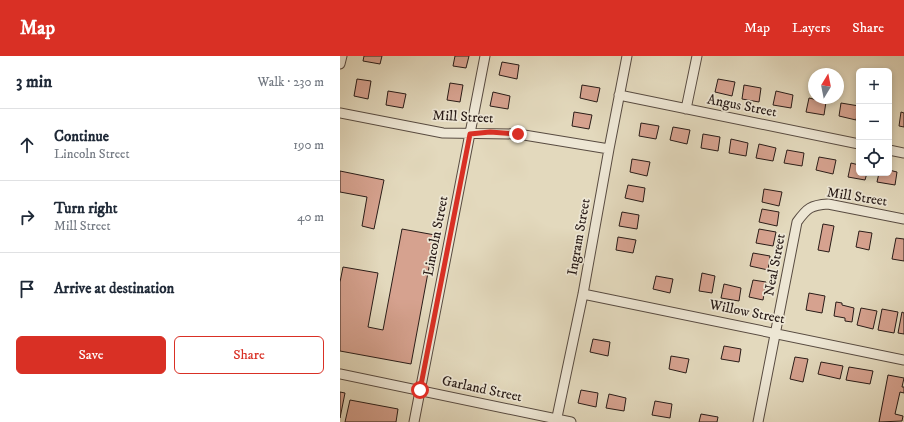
<!DOCTYPE html>
<meta charset="utf-8">
<style>
:root{--surface:#fff;--page:#f6f6f7;--text:#1f2937;--muted:#747a83;--line:#e0e1e3;--accent:#d93025}
body{margin:0;font-family:"IM FELL DW Pica",serif;background:var(--page);color:var(--text)}
.controls{position:absolute;right:12px;top:12px;display:grid;overflow:hidden;border-radius:6px;box-shadow:0 2px 6px #0003}
.controls button{width:36px;height:36px;display:grid;place-items:center;padding:0;border:0;border-bottom:1px solid var(--line);background:var(--surface);color:var(--text);font:20px sans-serif}
.compass{position:absolute;left:468px;top:12px;width:36px;height:36px;border-radius:50%;background:var(--surface);box-shadow:0 2px 6px #0003;rotate:10deg}
.stop{position:absolute;width:12px;height:12px;margin:-9px;border:3px solid #d93025;border-radius:50%;background:#fff}
.stop.end{background:#d93025;border-color:#fff;box-shadow:0 1px 4px #0008}
.list{margin:0;padding:0;list-style:none}
h2{display:flex;justify-content:space-between;align-items:center;height:52px;margin:0;padding:0 16px;font-size:17px}
h2 small{font-size:13px;font-weight:400;color:var(--muted)}
.list li{display:grid;grid-template-columns:26px 1fr auto;gap:12px;align-items:center;box-sizing:border-box;height:72px;padding:0 16px;border-top:1px solid var(--line)}
.list b{display:block;font-size:15px;white-space:nowrap}
.list p{margin:0;font-size:13px;white-space:nowrap;color:var(--muted)}
.list em{font-size:13px;font-style:normal;color:var(--muted)}
.actions{display:flex;gap:8px;padding:12px 16px}
.actions a{flex:1;padding:9px 0;border:1px solid var(--accent);border-radius:6px;text-align:center;font-size:14px;color:var(--accent)}
.actions .main{background:var(--accent);color:#fff}
.icon{flex:none;width:22px;height:22px;fill:none;stroke:currentColor;stroke-width:2;stroke-linecap:round;stroke-linejoin:round}
.map{position:relative;flex:none;width:564px;height:366px;overflow:hidden}
header{display:flex;align-items:center;gap:24px;box-sizing:border-box;height:56px;padding:0 20px;background:var(--accent);color:#fff}
header strong{font-size:19px}
nav{display:flex;gap:22px;margin-inline-start:auto;font-size:14px}
main{display:flex}
aside{flex:1;background:var(--surface)}
.map>svg:first-child{display:block}
.building{fill:#d6a28f;stroke:#291c18}
.lines{fill:none;stroke-linecap:round;stroke-linejoin:round}
.street-casing{stroke:#584b41;stroke-width:11}
.street{stroke:#ede6d4;stroke-width:9}
.route{stroke:#d93025;stroke-width:5}
.labels{text-anchor:middle;dominant-baseline:central;stroke-width:3.5;stroke-linejoin:round;paint-order:stroke}
.street-label{font-size:14px;fill:#291c18;stroke:#ede6d4}
</style>
<header>
<strong>Map</strong>
<nav><a>Map</a><a>Layers</a><a>Share</a></nav>
</header>
<main>
<aside>
<h2>3 min<small>Walk · 230 m</small></h2>
<ul class="list">
<li><svg class="icon" aria-label="ahead" viewBox="0 0 24 24"><path d="M12 20V5M6 11l6-6 6 6"/></svg><div><b>Continue</b><p>Lincoln Street</p></div><em>190 m</em></li>
<li><svg class="icon" aria-label="right" viewBox="0 0 24 24"><path d="M7 20v-9h11M14 6l5 5-5 5"/></svg><div><b>Turn right</b><p>Mill Street</p></div><em>40 m</em></li>
<li><svg class="icon" aria-label="arrive" viewBox="0 0 24 24"><path d="M6 21V4h12l-3 4 3 4H6"/></svg><div><b>Arrive at destination</b></div></li>
</ul>
<div class="actions"><a class="main">Save</a><a>Share</a></div>
</aside>
<div class="map">
<svg width="564" height="366" viewBox="0 0 564 366">
<rect width="100%" height="100%" fill="#e3d9bd"/>
<filter id="stains"><feTurbulence type="fractalNoise" baseFrequency=".005" numOctaves="4"/><feColorMatrix values="0 0 0 0 .2 0 0 0 0 .09 0 0 0 0 .02 0 0 0 .5 -.17"/></filter>
<radialGradient id="worn" r=".72"><stop offset=".6" stop-color="#630" stop-opacity="0"/><stop offset="1" stop-color="#630" stop-opacity=".3"/></radialGradient>
<!-- building -->
<path class="building" d="M24,0H42L40,8L23,5Z
M115,0H129L126,12L113,10Z
M162,6L179,9L177,23L159,19Z
M17,23L31,25L28,43L14,40Z
M378,23L395,26L392,40L375,36Z
M110,27L123,29L120,46L107,44Z
M242,29L260,32L257,46L240,42Z
M404,29L421,32L419,46L402,43Z
M48,35L66,38L63,52L46,49Z
M436,35L453,39L451,52L433,49Z
M153,36L170,40L168,53L150,50Z
M469,42L486,46L484,59L466,56Z
M501,47L519,50L516,64L499,60Z
M234,56L252,59L249,73L232,70Z
M561,56L564,57V71L559,70Z
M301,67L319,70L316,83L299,80Z
M333,71L350,74L347,88L330,84Z
M363,78L380,81L378,95L361,92Z
M391,83L408,87L406,100L389,97Z
M419,88L436,92L433,105L416,102Z
M447,94L464,97L462,110L444,107Z
M479,101L496,104L493,118L476,114Z
M292,103L310,106L307,120L290,116Z
M511,107L519,109V117H527L525,124L508,121Z
M549,114L557,116L555,129L537,126L539,117H549Z
M0,115L44,124L34,173L22,170L27,141L0,136Z
M288,129L305,132L303,146L285,142Z
M424,133L442,136L439,150L422,146Z
M422,153L439,156L437,170L419,166Z
M282,156L299,159L297,173L279,170Z
M483,168L494,170L489,196L478,194Z
M62,173L95,179L71,308L0,295V226L3,211L38,217L28,271L43,274Z
M419,173L436,176L433,190L416,187Z
M519,175L532,177L529,194L516,191Z
M278,181L296,184L293,197L276,194Z
M556,182L564,183V205L552,203Z
M413,197L430,200L428,214L410,210Z
M362,217L375,220L372,237L359,235Z
M316,220L333,223L330,237L313,233Z
M413,224L426,226L423,244L409,241Z
M384,228L401,232L399,245L381,242Z
M469,237L485,240L482,257L466,254Z
M496,246L502,247V249L514,252L512,266L505,265V262L494,260Z
M521,252L537,255L533,273L517,269Z
M542,253L558,256L554,277L538,274Z
M562,256L564,257V278L558,277Z
M253,283L270,286L268,300L250,296Z
M384,290L401,293L399,306L381,303Z
M331,300L349,303L346,317L329,313Z
M455,301L468,303L463,326L450,323Z
M481,306L503,310L500,323L478,318Z
M509,311L533,315L530,328L506,324Z
M548,319L564,322L562,331H564V337L560,336L555,358L563,360L562,365L539,366Z
M241,334L258,337L256,351L238,347Z
M0,336L5,337L0,362Z
M269,338L286,342L284,355L266,352Z
M10,344L58,353L56,366H5Z
M315,345L332,348L330,362L312,359Z
M361,358L378,361L377,366H359Z"/>
<g class="lines">
<defs>
<path id="street" d="M0,8L2,0
M279,39L519,88
M346,53L357,0
M0,57L103,77L178,78L269,93
M549,94L564,97
M243,238L564,304
M0,318L231,366
M74,366L145,0
M216,366L243,238L269,93L287,0
M418,366L457,166C467,152 471,149 488,148L564,163"/>
</defs>
<!-- street casing -->
<use href="#street" class="street-casing"/>
<!-- street -->
<use href="#street" class="street"/>
</g>
<g class="lines">
<!-- route -->
<path class="route" d="M80,334L130,78L150,76L178,78"/>
</g>
<g class="labels">
<!-- street labels -->
<g class="street-label">
<text transform="translate(402 50) rotate(11)">Angus Street</text>
<text transform="translate(123 61) rotate(3)">Mill Street</text>
<text transform="translate(517 141) rotate(9)">Mill Street</text>
<text transform="translate(96 180) rotate(-79)">Lincoln Street</text>
<text transform="translate(239 181) rotate(-80)">Ingram Street</text>
<text transform="translate(435 209) rotate(-79)">Neal Street</text>
<text transform="translate(407 256) rotate(11)">Willow Street</text>
<text transform="translate(142 333) rotate(12)">Garland Street</text>
</g>
</g>
<rect width="100%" height="100%" filter="url(#stains)"/>
<rect width="100%" height="100%" fill="url(#worn)"/>
</svg>
<div class="controls">
<button>+</button>
<button>−</button>
<button><svg class="icon" aria-label="locate" viewBox="0 0 24 24"><circle cx="12" cy="12" r="6"/><path d="M12 2v4M12 18v4M2 12h4M18 12h4"/></svg></button>
</div>
<svg class="compass" viewBox="-18 -18 36 36"><path d="M0-13l5 13h-10z" fill="#e53935"/><path d="M0 13l5-13h-10z" fill="#747a83"/></svg>
<div class="stop" style="left:80px;top:334px"></div>
<div class="stop end" style="left:178px;top:78px"></div>
</div>
</main>
